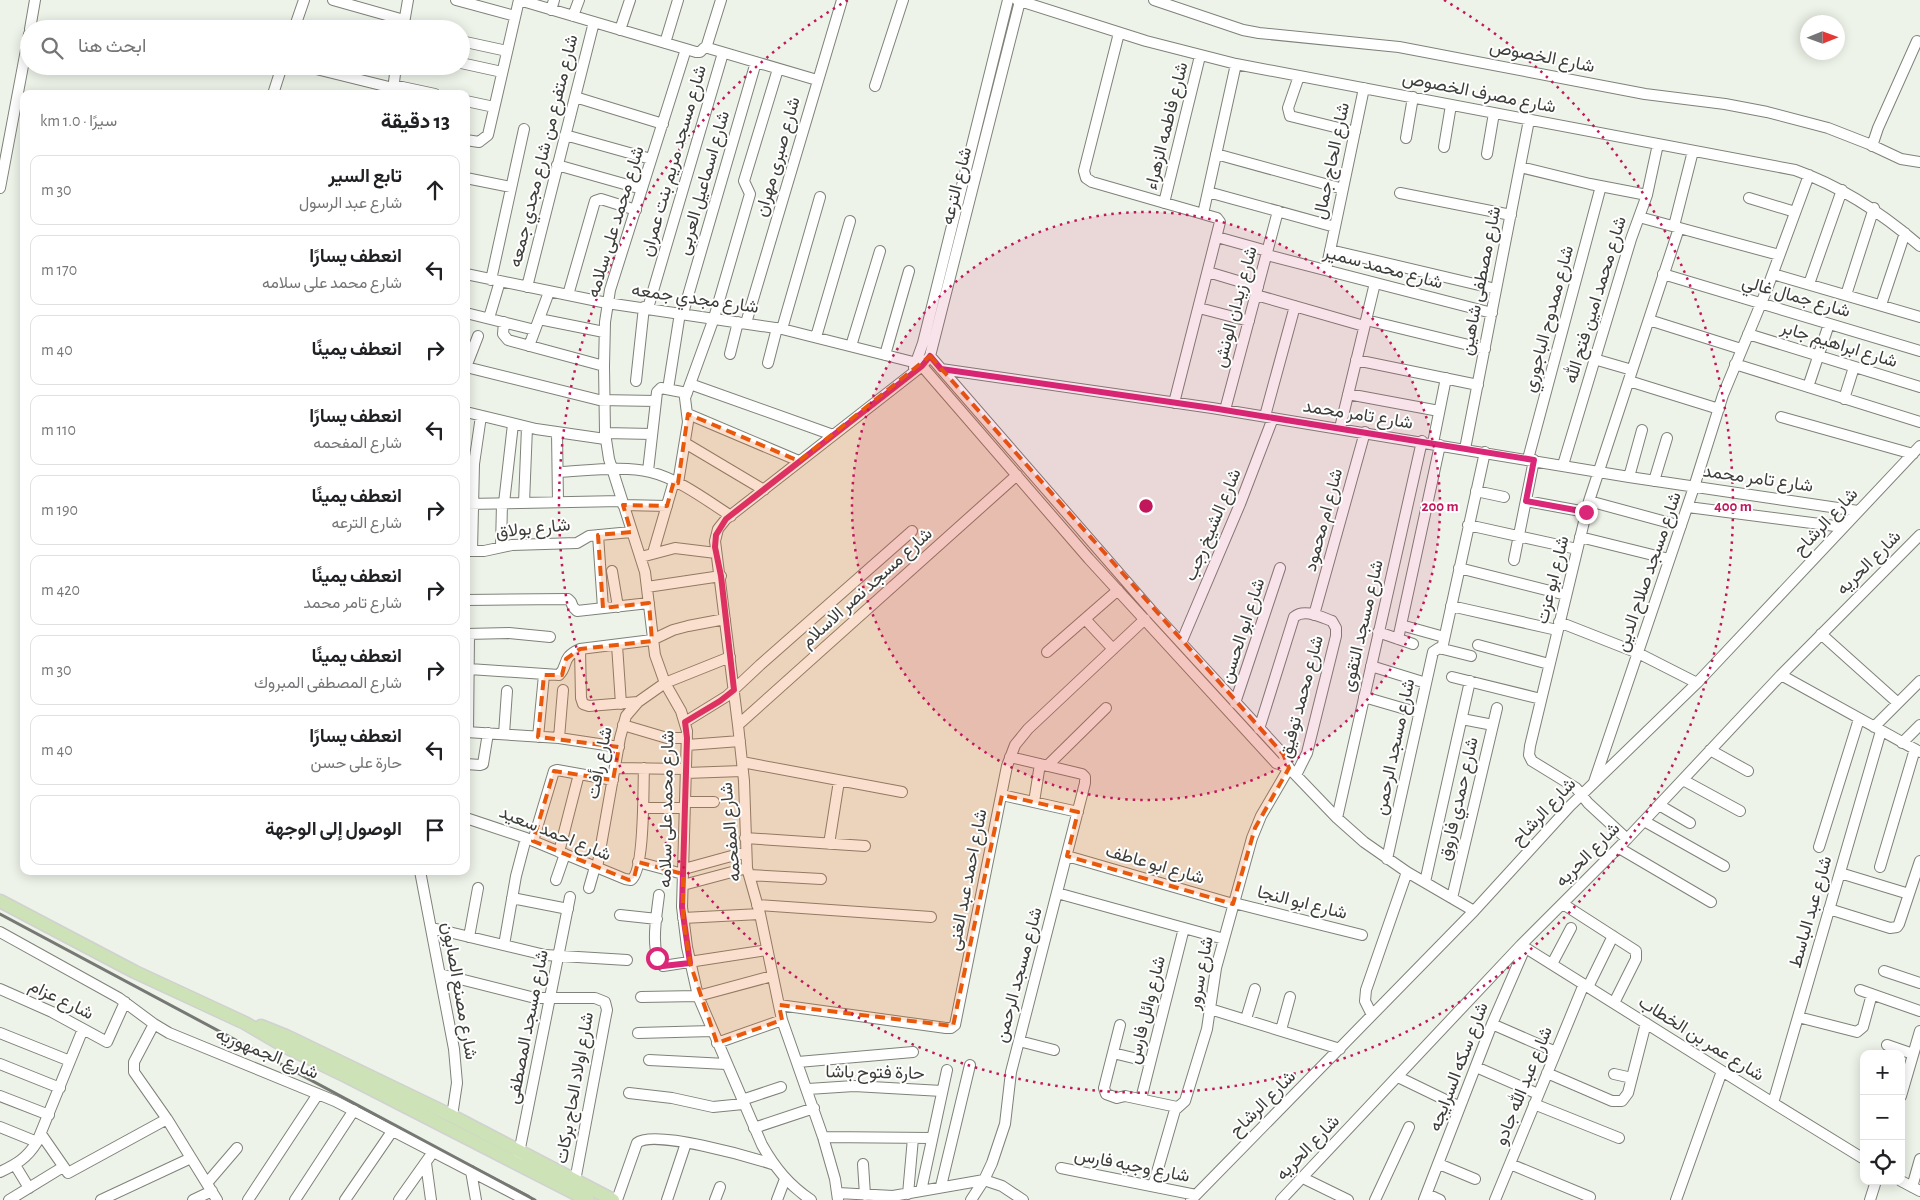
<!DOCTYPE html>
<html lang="ar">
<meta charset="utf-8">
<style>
:root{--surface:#fff;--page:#f6f6f6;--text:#202124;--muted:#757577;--line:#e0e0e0}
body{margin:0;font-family:"Alegreya Sans",Vazirmatn,sans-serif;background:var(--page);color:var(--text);direction:rtl}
.controls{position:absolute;right:15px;bottom:15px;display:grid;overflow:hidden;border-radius:10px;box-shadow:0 2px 12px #0003}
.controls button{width:45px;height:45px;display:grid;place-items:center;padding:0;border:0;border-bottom:1px solid var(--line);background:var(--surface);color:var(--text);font:25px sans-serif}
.compass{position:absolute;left:1800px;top:15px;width:45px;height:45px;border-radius:50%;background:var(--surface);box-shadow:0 2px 12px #0003;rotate:89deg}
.stop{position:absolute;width:15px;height:15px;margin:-11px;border:4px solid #db2777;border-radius:50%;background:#fff}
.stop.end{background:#db2777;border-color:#fff;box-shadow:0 1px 5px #0008}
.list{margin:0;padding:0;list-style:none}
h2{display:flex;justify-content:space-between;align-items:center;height:65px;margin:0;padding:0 20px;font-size:21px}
h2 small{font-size:16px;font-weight:400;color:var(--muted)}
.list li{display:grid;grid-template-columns:32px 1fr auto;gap:15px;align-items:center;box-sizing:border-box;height:70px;margin:0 10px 10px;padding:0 10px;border:1px solid var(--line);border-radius:10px}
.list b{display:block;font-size:19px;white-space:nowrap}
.list p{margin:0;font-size:16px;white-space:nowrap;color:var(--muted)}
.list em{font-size:16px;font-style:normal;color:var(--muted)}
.icon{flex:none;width:28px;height:28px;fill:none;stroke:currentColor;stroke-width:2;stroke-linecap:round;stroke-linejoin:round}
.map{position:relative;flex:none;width:1920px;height:1200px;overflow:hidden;direction:ltr}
.search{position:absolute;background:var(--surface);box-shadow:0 2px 12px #0003;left:20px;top:20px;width:450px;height:55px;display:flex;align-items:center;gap:12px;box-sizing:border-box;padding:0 18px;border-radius:28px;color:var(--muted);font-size:19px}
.panel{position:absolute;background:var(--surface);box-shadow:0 2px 12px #0003;left:20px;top:90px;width:450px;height:785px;border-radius:10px;direction:rtl}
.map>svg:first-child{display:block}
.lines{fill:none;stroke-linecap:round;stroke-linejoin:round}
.minor-casing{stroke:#7e8279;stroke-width:12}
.major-casing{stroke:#d0d1d0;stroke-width:15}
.minor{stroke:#fff;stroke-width:10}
.major{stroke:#cde2b6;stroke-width:12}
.rail{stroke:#757873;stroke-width:3}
.route{stroke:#db2777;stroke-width:6}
.marked{fill:#e8590c;fill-opacity:0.2;stroke:#e8590c;stroke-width:4;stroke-dasharray:10 6;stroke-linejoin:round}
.ring{fill:none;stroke:#c2185b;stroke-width:2.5;stroke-dasharray:2.5 5}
.labels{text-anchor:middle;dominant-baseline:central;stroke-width:4;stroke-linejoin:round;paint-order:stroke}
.street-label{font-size:18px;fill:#3c3e3a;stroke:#fff}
.centre{fill:#c2185b;stroke:#fff;stroke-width:2.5}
.ring-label{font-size:15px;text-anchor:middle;font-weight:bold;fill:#c2185b;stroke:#fff;stroke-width:4;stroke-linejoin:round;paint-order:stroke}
</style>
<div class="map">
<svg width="1920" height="1200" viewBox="0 0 1920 1200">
<rect width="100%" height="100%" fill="#eef3e9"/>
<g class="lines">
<defs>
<path id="minor" d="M333,0L404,20
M456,0L515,16
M519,0L696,52H700L704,48H708L817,80
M1017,0L1146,41L1236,64L1795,170C1843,187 1882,213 1920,246
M1154,0L1243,30L1259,33L1399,47L1645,94L1725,104L1767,112L1828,128L1869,144L1901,159L1920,162
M551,10L554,0
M573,16L579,0
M30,29L35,0
M294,29L304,0
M403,29L408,0
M620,30L630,0
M1119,33L1086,163L1084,171L1086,178L1092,182L1217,218L1220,222L1174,403
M461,41L507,51
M665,43L678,0
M706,48L721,0
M686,49L610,290L605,322L604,366L605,433L609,459L645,572L655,655L665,683L681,711L687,731L682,907L687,947L698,996L762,1145C775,1168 789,1185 811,1200
M461,63L502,72
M304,66L393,88
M1299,76L1288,108L1290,116L1355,132
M393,85L435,94
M875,86L903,0
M393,90L396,66
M273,94L282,66
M575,97L663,124
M466,101L494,107
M565,135L651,159
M1406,138L1413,97
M466,140L479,142L488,135L519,0
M1872,146L1878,128L1917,41
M1444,147L1451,105
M1216,154L1343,189
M1487,154L1494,113
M557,165L642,189
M1520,167L1590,184L1647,195
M466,178L511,187
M0,188L29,34
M1208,192L1335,227
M1400,193L1511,215
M1749,198L1795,212
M1164,203L1200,56
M1203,214L1236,64
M1639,217L1779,255
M1674,226L1693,151
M1217,237L1267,251
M1330,250L1496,289
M1267,255L1492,313
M1326,270L1364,88
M1208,272L1258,287
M466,274L607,303L782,329L917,363
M1663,274L1920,351
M1773,274L1920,317
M491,280L524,129
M1809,284L1842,190
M527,287L594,22
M568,295L595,201L601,199L636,210
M1256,295L1364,326
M1846,295L1874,208
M1881,305L1905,233
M648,308L723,53
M1199,308L1249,321
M466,313L535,330
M683,313L756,62
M489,318L500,281
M539,319L604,332
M1366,320L1485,349
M1649,320L1741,349
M504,322L503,334L508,340L604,366
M746,323L842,0
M782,329L820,197
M1748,334L1920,387
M816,337L850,221
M529,346L549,292
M851,346L880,251
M730,354L738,322
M885,355L909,271
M930,356L1151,610L1283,754L1289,768L1337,818L1364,842L1407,872L1474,911
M1594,359L1632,370
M1356,360L1478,385
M768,363L777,328
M1735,364L1920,422
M922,366L1089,559L1276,763L1289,768
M466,367L599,400L656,401
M466,367L478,336
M914,368L923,343L1008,0
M941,369L1212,408L1629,477L1858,511
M636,381L644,307
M1629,381L1719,409
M690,384L833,435
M1808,387L1829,324
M668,389L680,313
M1348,394L1439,411
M1844,399L1854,367
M1225,410L1278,211
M466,412L536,429L605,439
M688,414L799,461
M1265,416L1295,306
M1781,417L1913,454
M1340,428L1375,283
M557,433L558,502
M605,433L652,434
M685,443L764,490
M1433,443L1446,378
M1465,449L1529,120
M1528,459L1601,186
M1563,465L1631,239L1647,195L1658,144
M648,471L657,392L661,388L687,393
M558,472C584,471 625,465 650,472C679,479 706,500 731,516
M1629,477L1642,430
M1654,481L1667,438
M678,483L688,422L685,398L714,318L750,194L744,181L778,69
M1476,491L1504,497
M1526,501L1586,512
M1589,501L1681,526
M504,503L513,424
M524,503L527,427
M466,504L621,501
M623,505L667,506
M1688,507L1843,527
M1468,525L1577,549
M598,535L603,608
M1580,537L1669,559
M501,547L502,503
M466,551H484L512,545L577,543L589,536L631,532
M472,551L474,464L481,416
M653,553L674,481
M641,557L675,548L716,553
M1514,560L1534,460
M1459,568L1566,595
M612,571L618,607
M647,587L721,576
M466,600L568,599L571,602L573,607L577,611L649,603
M1451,606L1557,630
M1314,615L1365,432
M1085,619L1113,649
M1559,622L1638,653L1697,683
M1401,625L1444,637
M1378,632L1413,644
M466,634L509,633L550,637
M1821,634L1898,703
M1398,639L1440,445
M1181,643L1240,504L1273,418
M617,645L621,704
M1478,645L1549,664
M580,649L581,698L583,704L589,706L638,702
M1442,649L1485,452
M1047,652L1118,590
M1371,666L1426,683
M469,669L559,675C569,666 560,658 580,649L652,640L673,630L688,626L725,619
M1781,675L1920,752
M1452,677L1541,699
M1364,697L1419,713
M1235,703L1280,568
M1462,719L1493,725
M685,722L727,696L760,665L912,531
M623,725L667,738H687
M738,725L1017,475
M1874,727L1920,681
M1259,729L1294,617C1304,608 1321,617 1332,621L1336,628V636L1307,753L1296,775
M466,732L559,738L619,747
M468,732L469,634
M504,734L507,691
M538,737L544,675
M559,738L563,690
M1902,743L1920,725
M687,745L740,741
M1710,750L1748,771
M742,762L902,792
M466,764L480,765L483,764L488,733
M1047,766L1106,708
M615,768L686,769
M686,773L742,771
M1683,780L1740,811
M1594,782L1694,487L1723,395L1767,289L1809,175
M1002,795L1078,812
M685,802H714
M1034,802L1040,764
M1659,805L1690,823
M643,808H685
M466,818L526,838L625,879L631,880C645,871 643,787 644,768
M1337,818L1422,441
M1644,821L1724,866
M745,838L865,846
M1627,839L1588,803L1576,788L1532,761L1529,755L1530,746L1589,501L1679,228
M533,841L554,771L557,770L613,780
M829,844L839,781
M1819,847L1859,719
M1619,848L1711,902
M559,852L579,774
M1067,856L1233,904
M1387,859L1433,652L1439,648L1471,656
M638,862L683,874
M1880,867L1915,749
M597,868L620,738L626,716L638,702L665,683L730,657
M684,869L746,852
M420,871L454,1049L457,1083L452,1116
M1840,873L1909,894
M749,875L821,879
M556,880L565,854
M1425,882L1470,681
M683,885L747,868
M589,888L595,867
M1057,893L1224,939
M659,895C657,913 649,953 663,966L767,950
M512,898L568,909
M1452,898L1497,708
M1234,903L1362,935
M1563,904L1636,951V959L1614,1003
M757,905L931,917
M1829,909L1890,928L1897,927L1899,924L1920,861
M620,915L657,919
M683,918L760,914
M432,928L545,955L627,960
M0,932L119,998L154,1024L169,1033L335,1101L526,1200
M469,937L478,888
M504,945L516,876L526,838
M1521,945L1773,1103L1864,1159
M1552,964L1571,928
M1884,971L1920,983
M440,974L535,998H595L605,1002L607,1010L605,1020L575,1181
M1588,987L1613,936
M0,989L52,1012L107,1042L125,1002
M1860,990L1920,1011
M641,997L698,996L772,976
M779,1005L946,1028H951L955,1025L1007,766L1015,745L1028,729L1145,619
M1210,1009L1340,1049
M1372,1015L1365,1001L1366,990L1407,872
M1798,1017L1857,1032L1863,1027L1872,994
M1246,1019L1255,989
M154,1024L134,1062V1072L167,1119L217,1200
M1492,1024L1556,1052
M1120,1025L1104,1088L1106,1094L1117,1098L1125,1096L1177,1107
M1281,1030L1290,997
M0,1033L70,1061
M638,1033L712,1031
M1019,1041L1054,1050
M717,1043L782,1020
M1887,1045L1913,1054
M1113,1053L1150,1062
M649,1060L726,1064
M798,1062L913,1052
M0,1064L60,1088
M1476,1067L1538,1094
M1547,1073L1612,1101H1622L1628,1093L1646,1023
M1614,1074L1632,1078
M1398,1077L1460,1107
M808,1089L854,1086L942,1091
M629,1093L672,1098L713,1107L743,1104
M0,1096L49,1115
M1901,1096L1920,1031
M1141,1099L1184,928
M742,1100L781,1087
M1773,1103L1881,731
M1534,1104L1619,1138
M0,1127L37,1142
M754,1128L814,1108
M41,1134L68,1173L167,1119
M823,1137L932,1138
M518,1158L570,897
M426,1163L431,1200
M863,1164L865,1195
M1439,1164L1475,1179
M1510,1164L1590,1197
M15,1165L29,1188
M1061,1168L1196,1195
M471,1171L476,1200
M0,1172C17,1164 27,1158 37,1142L83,1029
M1303,1178L1348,1200
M1901,1181L1920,1191
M207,1183L237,1148
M941,1186L970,1065
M1153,1186L1175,1110L1185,1101L1207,1029L1216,968L1252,838L1261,816L1289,768
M1912,1187L1920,1159
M921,1191L947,1070
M838,1193L893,1196L984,1180L1002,1186L1023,1200
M908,1194L913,1138
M1427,1194L1440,1200
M9,1200L63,1167
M101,1200L191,1158
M193,1200L212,1191
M248,1200L318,1094
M295,1200L354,1110
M345,1200L393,1130
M399,1200L433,1152
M617,1200L637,1143C654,1129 750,1157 772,1164
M667,1200L686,1143
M715,1200L720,1187
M777,1200L785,1179
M838,1200L835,1179L823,1137L782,1020L760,914L747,868L744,781L738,725L715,541L718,529L726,519L922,366L930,356L1020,1
M971,1200L984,1180L992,1163L1005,1124L1011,1072L1085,783V777L1082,774L1010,757
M1191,1200L1474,911L1570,806L1697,683L1920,446
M1281,1200L1521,945L1627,839L1781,675L1920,535
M1375,1200L1409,1127
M1424,1200L1492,1024L1525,948
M1495,1200L1584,984
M1676,1200L1722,1071
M1870,1200L1876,1181"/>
<path id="major" d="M0,901L135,972L245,1023L286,1047L346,1076L588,1200
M261,1026L286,1036L452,1116L613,1200"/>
</defs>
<!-- minor casing -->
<use href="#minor" class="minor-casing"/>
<!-- major casing -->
<use href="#major" class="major-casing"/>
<!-- minor -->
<use href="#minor" class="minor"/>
<!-- major -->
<use href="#major" class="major"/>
<!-- rail -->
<path class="rail" d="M0,914L535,1200"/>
</g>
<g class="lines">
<!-- route -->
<path class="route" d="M657,958L663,966L690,963L682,907L687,738L685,722L720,701L734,690L721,576L715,547L716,535L726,519L922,366L930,356L941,369L1212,408L1534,460L1526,501L1586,512"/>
</g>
<!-- marked area -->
<path class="marked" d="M930,356L1283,754L1289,768L1255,828L1233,904L1067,856L1078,812L1002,795L953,1026L779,1005L782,1020L717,1043L690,963L683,918V874L638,862L634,878L629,880L533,841L554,771L613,780L619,747L538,737L544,675H562L566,659L580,649L652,641L649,603L603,608L598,535L631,532L623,505L667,506L674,481L678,483L688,414L799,461Z"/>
<!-- distance rings -->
<circle cx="1146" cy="506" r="294" fill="#c2185b" fill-opacity=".12"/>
<g class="ring">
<circle cx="1146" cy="506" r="294"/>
<path d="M1444 0A587 587 0 1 1 848 0"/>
</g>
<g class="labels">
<!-- street labels -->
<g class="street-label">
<text transform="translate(1542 57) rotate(11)">شارع الخصوص</text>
<text transform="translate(1479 93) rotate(11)">شارع مصرف الخصوص</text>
<text transform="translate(1167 126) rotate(-76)">شارع فاطمه الزهراء</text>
<text transform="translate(544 151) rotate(-76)">شارع متفرع من شارع مجدي جمعه</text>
<text transform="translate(778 157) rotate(-74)">شارع صبرى مهران</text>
<text transform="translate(674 161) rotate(-74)">شارع مسجد مريم بنت عمران</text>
<text transform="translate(1332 161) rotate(-78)">شارع الحاج جمال</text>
<text transform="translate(704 183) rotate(-74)">شارع اسماعيل العربى</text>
<text transform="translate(957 186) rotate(-76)">شارع الترعه</text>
<text transform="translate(616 222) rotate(-73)">شارع محمد على سلامه</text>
<text transform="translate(1383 268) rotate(15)">شارع محمد سمير</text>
<text transform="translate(1481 281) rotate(-79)">شارع مصطفى شاهين</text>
<text transform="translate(1796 297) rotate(16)">شارع جمال غالي</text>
<text transform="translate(695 299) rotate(8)">شارع مجدي جمعه</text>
<text transform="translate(1596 300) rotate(-73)">شارع محمد امين فتح الله</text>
<text transform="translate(1236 307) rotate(-75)">شارع زيدان الونش</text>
<text transform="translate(1549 319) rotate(-75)">شارع ممدوح الباجوري</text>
<text transform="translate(1839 345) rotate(17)">شارع ابراهيم جابر</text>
<text transform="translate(1358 415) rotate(9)">شارع تامر محمد</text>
<text transform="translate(1758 479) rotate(8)">شارع تامر محمد</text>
<text transform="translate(1324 520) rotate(-75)">شارع ام محمود</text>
<text transform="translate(1826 522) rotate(-47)">شارع الرشاح</text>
<text transform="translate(1213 525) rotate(-67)">شارع الشيخ رجب</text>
<text transform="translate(533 529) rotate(-6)">شارع بولاق</text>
<text transform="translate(1869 563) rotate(-45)">شارع الحريه</text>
<text transform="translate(1649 572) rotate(-71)">شارع مسجد صلاح الدين</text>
<text transform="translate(1553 580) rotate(-76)">شارع ابو عزت</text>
<text transform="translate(867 588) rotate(-42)">شارع مسجد نصر الاسلام</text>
<text transform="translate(1363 626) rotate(-77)">شارع مسجد التقوى</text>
<text transform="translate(1243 631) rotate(-72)">شارع ابو الحسن</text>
<text transform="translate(1302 697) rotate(-75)">شارع محمد توفيق</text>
<text transform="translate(1395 747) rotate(-78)">شارع مسجد الرحمن</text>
<text transform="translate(600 763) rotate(-79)">شارع رأفت</text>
<text transform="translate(1459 799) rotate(-77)">شارع حمدي فاروق</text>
<text transform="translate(667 809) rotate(-89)">شارع محمد على سلامه</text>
<text transform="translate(1544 812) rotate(-47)">شارع الرشاح</text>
<text transform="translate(731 832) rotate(-95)">شارع المفحمه</text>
<text transform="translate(555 834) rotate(22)">شارع احمد سعيد</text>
<text transform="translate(1588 855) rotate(-45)">شارع الحريه</text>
<text transform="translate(1155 865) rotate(16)">شارع ابو عاطف</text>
<text transform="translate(968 880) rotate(-79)">شارع احمد عبد الغنى</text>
<text transform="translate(1302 903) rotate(14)">شارع ابو النجا</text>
<text transform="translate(1811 912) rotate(-74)">شارع عبد الباسط</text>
<text transform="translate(1201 973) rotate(-79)">شارع سرور</text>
<text transform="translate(1019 975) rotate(-75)">شارع مسجد الرحمن</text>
<text transform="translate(459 991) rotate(80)">شارع مصنع الصابون</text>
<text transform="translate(61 1000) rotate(26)">شارع عزام</text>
<text transform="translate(1147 1010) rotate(-76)">شارع وائل فارس</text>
<text transform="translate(528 1027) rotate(-79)">شارع مسجد المصطفى</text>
<text transform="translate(1701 1039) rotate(32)">شارع عمر بن الخطاب</text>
<text transform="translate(267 1054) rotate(22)">شارع الجمهوريه</text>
<text transform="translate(1459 1067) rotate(-69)">شارع سكه السرايجه</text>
<text transform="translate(875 1073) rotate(1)">حارة فتوح باشا</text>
<text transform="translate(1524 1086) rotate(-68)">شارع عبد الله جادو</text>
<text transform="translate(575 1088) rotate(-80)">شارع اولاد الحاج بركات</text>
<text transform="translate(1263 1104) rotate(-45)">شارع الرشاح</text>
<text transform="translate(1308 1148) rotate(-46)">شارع الحريه</text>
<text transform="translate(1132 1166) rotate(11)">شارع وجيه فارس</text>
</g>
</g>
<circle cx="1146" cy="506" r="8" class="centre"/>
<g class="ring-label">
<text x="1440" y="511">200 m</text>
<text x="1733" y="511">400 m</text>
</g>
</svg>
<div class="controls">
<button>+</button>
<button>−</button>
<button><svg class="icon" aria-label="locate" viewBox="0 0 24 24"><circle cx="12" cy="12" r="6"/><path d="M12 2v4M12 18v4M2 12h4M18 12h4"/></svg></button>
</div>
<svg class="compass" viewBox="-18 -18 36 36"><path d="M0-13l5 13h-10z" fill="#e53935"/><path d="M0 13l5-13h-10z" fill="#757577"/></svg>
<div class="stop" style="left:657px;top:958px"></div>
<div class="stop end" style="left:1586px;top:512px"></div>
<div class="search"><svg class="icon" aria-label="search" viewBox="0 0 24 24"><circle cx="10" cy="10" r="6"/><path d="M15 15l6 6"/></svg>ابحث هنا</div>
<section class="panel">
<h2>13 دقيقة<small>سيرًا · 1.0 km</small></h2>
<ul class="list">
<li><svg class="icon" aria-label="ahead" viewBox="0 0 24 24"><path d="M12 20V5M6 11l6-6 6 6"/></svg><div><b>تابع السير</b><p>شارع عبد الرسول</p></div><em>30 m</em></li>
<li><svg class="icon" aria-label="left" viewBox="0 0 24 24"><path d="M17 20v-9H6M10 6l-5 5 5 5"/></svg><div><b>انعطف يسارًا</b><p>شارع محمد على سلامه</p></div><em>170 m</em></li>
<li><svg class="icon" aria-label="right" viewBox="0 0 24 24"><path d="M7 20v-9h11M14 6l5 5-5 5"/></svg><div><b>انعطف يمينًا</b></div><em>40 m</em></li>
<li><svg class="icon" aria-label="left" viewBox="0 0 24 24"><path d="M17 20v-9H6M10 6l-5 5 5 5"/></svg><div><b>انعطف يسارًا</b><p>شارع المفحمه</p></div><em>110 m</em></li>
<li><svg class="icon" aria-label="right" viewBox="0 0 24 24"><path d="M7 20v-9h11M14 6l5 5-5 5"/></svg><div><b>انعطف يمينًا</b><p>شارع الترعه</p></div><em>190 m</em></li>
<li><svg class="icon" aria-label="right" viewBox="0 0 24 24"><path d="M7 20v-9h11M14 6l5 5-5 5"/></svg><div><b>انعطف يمينًا</b><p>شارع تامر محمد</p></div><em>420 m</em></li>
<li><svg class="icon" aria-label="right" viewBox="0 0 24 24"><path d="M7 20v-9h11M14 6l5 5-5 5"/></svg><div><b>انعطف يمينًا</b><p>شارع المصطفى المبروك</p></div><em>30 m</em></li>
<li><svg class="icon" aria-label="left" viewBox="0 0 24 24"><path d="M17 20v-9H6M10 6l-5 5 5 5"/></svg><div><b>انعطف يسارًا</b><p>حارة على حسن</p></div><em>40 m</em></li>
<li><svg class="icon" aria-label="arrive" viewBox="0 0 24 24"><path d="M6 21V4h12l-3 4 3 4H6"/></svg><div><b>الوصول إلى الوجهة</b></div></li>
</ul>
</section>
</div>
